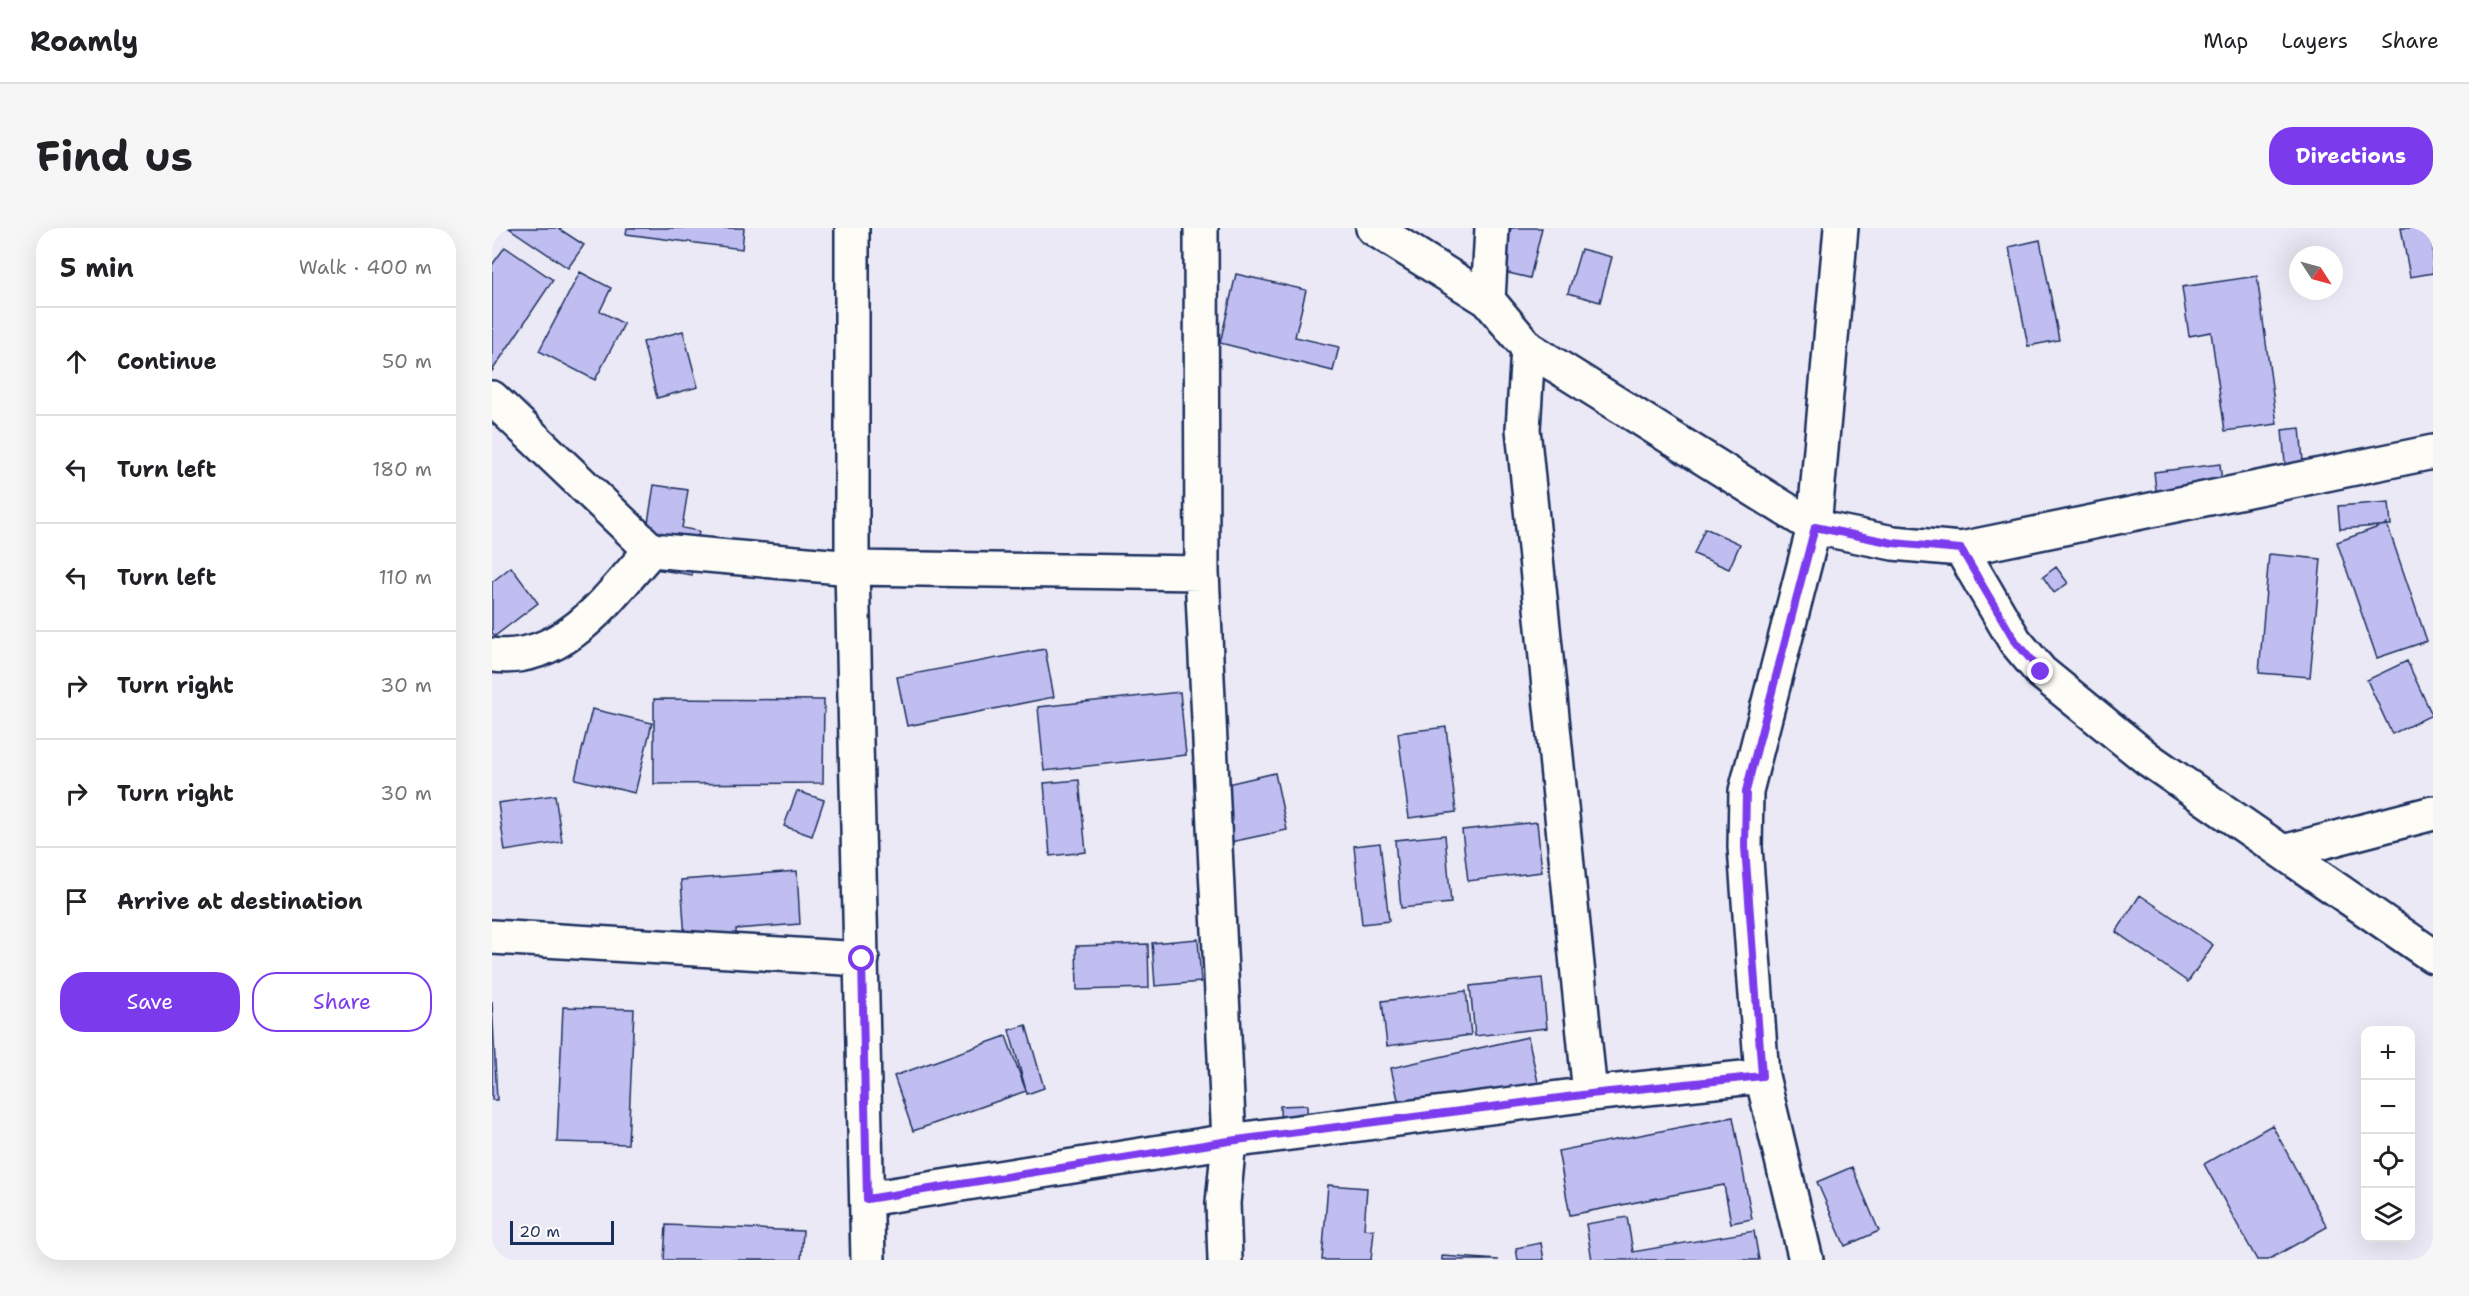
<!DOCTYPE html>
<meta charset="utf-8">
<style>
:root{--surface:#fff;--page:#f6f6f6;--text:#202124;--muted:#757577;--line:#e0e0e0;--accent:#7c3aed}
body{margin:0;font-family:"Shantell Sans",sans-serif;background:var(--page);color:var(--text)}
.controls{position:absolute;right:18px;bottom:18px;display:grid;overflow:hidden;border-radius:12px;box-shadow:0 6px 24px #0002}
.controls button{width:54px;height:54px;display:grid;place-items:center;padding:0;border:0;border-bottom:2px solid var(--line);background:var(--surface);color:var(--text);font:30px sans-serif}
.compass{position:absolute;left:1797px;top:18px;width:54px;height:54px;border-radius:50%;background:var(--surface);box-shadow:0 6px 24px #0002;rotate:126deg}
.scale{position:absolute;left:18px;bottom:15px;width:104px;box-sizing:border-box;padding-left:6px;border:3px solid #1b2f5e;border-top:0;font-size:16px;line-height:21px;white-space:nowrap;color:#1b2f5e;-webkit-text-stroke:4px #fdfcf7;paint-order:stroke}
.stop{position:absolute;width:18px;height:18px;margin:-14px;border:4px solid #7c3aed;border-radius:50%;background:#fff}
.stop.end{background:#7c3aed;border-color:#fff;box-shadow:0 2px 6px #0008}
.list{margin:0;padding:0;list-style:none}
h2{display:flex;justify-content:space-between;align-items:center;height:78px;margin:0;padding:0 24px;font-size:26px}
h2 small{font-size:20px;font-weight:400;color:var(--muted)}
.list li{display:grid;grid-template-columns:39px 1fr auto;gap:18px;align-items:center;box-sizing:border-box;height:108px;padding:0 24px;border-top:2px solid var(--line)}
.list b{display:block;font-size:22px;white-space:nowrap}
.list em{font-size:20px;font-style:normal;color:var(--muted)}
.actions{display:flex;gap:12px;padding:18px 24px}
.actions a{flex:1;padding:14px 0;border:2px solid var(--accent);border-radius:24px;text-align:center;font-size:21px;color:var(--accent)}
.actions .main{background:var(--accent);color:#fff}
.icon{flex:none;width:33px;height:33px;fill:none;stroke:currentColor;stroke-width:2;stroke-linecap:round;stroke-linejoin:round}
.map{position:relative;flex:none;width:1941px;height:1032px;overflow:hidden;border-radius:24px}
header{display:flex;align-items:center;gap:36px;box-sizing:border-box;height:84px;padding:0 30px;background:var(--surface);border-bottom:2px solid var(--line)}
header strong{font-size:28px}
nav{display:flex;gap:33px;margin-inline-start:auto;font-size:21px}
.intro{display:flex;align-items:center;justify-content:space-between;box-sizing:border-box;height:144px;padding:0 36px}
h1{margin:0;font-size:42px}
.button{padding:15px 27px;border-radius:24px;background:var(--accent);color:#fff;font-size:21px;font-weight:700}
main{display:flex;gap:36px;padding:0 36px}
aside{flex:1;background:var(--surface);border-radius:24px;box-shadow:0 6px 24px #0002}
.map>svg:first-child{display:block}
.building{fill:#c0bef0;stroke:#1b2f5e;stroke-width:1.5}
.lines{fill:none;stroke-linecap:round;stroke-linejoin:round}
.minor-casing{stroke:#1b2f5e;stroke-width:38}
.minor{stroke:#fdfcf7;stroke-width:33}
.route{stroke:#7c3aed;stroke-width:8}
</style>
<header>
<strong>Roamly</strong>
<nav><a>Map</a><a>Layers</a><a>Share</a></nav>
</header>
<div class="intro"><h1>Find us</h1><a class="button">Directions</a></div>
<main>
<aside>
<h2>5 min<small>Walk · 400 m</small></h2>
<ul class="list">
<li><svg class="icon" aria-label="ahead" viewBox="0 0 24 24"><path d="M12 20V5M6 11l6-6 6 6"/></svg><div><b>Continue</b></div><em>50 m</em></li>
<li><svg class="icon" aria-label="left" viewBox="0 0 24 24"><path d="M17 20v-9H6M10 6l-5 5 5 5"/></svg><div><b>Turn left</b></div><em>180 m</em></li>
<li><svg class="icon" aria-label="left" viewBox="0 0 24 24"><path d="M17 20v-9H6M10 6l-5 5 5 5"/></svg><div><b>Turn left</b></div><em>110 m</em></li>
<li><svg class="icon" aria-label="right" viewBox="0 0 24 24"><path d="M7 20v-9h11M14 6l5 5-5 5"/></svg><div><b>Turn right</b></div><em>30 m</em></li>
<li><svg class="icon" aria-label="right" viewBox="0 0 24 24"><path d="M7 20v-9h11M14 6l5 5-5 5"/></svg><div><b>Turn right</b></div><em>30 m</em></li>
<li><svg class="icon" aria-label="arrive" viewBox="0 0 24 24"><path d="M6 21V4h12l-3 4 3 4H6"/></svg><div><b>Arrive at destination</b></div></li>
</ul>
<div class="actions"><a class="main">Save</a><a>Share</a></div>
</aside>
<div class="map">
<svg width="1941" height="1032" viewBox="0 0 1941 1032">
<rect width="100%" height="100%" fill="#ebe9f5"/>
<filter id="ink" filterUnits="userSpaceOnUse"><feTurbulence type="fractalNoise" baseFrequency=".0167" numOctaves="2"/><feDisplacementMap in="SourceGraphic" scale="12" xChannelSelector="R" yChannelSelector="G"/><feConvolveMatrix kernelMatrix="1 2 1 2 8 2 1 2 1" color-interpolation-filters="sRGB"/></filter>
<g filter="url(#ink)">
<!-- building -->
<path class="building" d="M17,0H66L92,17L76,40Z
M135,0H252L250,21L134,6Z
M1019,0H1050L1038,50L1008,43Z
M1909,0H1941V45L1918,49Z
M1548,12L1567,112L1536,118L1517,19Z
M13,19L61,52L0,143V37Z
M1089,21L1120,29L1108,74L1076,65Z
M88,44L119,60L108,83L132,96L103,152L47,123Z
M744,46L814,62L803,109L847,119L841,143L728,115Z
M1765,48L1785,196L1733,203L1719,104L1697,108L1690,59Z
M191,103L206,159L165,170L151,114Z
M1808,200L1812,244L1794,246L1790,202Z
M1728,236L1731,263L1665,271L1662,244Z
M162,257L196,262L190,300L207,303L200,347L149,339Z
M1897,274L1899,297L1848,301L1846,278Z
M1895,296L1935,413L1885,430L1845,314Z
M1213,300L1248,316L1237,341L1202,326Z
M1777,326L1829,331L1818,449L1767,445Z
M19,339L46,375L3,408L0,405V354Z
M1564,339L1576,355L1562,365L1551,349Z
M553,421L562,469L415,498L405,449Z
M1915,433L1940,487L1900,506L1875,452Z
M688,464L694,527L552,543L546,479Z
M162,471L332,472L331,555L162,556Z
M100,481L160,495L143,565L83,551Z
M954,499L964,584L917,590L906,505Z
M783,545L795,602L729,616L718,560Z
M587,552L594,624L558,628L552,555Z
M305,563L332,572L320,608L292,598Z
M63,567L70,614L13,623L6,575Z
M1045,594L1050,644L976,653L970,602Z
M953,607L959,675L909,680L903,612Z
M888,615L897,693L870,696L862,618Z
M305,643L308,696L244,701V708L193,711L189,652Z
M1648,667L1721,717L1696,754L1624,704Z
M706,711L709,754L663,758L660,715Z
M656,716L657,760L585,762L584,718Z
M1050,750L1055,800L983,808L978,758Z
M974,763L979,807L895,818L890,773Z
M0,773L5,872H0Z
M71,779L142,781L136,916L65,914Z
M534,797L552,860L535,866L517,802Z
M514,808L534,863L421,903L402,848Z
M1036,809L1050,872L913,903L899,840Z
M815,877L816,909L789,910L788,878Z
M1241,889L1260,991L1239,995L1232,957L1078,987L1066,923Z
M1780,897L1835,999L1776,1032H1765L1712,936Z
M1360,939L1387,1003L1353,1018L1325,954Z
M836,957L875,960L872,1001L882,1002L879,1032H830Z
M1135,989L1141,1024L1262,1003L1267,1032H1100L1094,996Z
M174,997L311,1003L309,1032H172Z
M1049,1015L1052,1032H1026L1024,1020Z
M950,1028L1007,1032H950Z"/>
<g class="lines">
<defs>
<path id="minor" d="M360,0V340L376,1032
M709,0L710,345L737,913L731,975L733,1032
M881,0L996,72L1036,120L1322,299L1401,315L1469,321L1941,224
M996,72L1000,0
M1036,120L1031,201L1098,866
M0,170L159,322L360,340L710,345
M1469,321L1523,413L1549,444L1656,531L1941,728
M0,427C72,436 117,369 159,322
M1791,624L1941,585
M0,709L370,731
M375,971L737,913L1098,866L1270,848
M1314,1032L1270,848L1253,619L1254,563L1322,299L1349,0"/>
</defs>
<!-- minor casing -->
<use href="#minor" class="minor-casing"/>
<!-- minor -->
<use href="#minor" class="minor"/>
</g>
</g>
<g class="lines" filter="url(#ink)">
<!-- route -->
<path class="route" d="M370,731L375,971L737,913L1098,866L1270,848L1253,619L1254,563L1323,299L1401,315L1469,321L1523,413L1549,444"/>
</g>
</svg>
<div class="controls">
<button>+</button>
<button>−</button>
<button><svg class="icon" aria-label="locate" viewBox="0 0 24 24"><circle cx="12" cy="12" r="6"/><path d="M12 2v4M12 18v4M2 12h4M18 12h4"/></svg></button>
<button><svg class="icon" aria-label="layers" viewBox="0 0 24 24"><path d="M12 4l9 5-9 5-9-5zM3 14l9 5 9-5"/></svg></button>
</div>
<svg class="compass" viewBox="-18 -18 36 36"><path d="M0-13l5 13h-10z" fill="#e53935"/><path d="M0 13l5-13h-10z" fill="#757577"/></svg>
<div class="scale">20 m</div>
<div class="stop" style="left:370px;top:731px"></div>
<div class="stop end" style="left:1549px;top:444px"></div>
</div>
</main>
